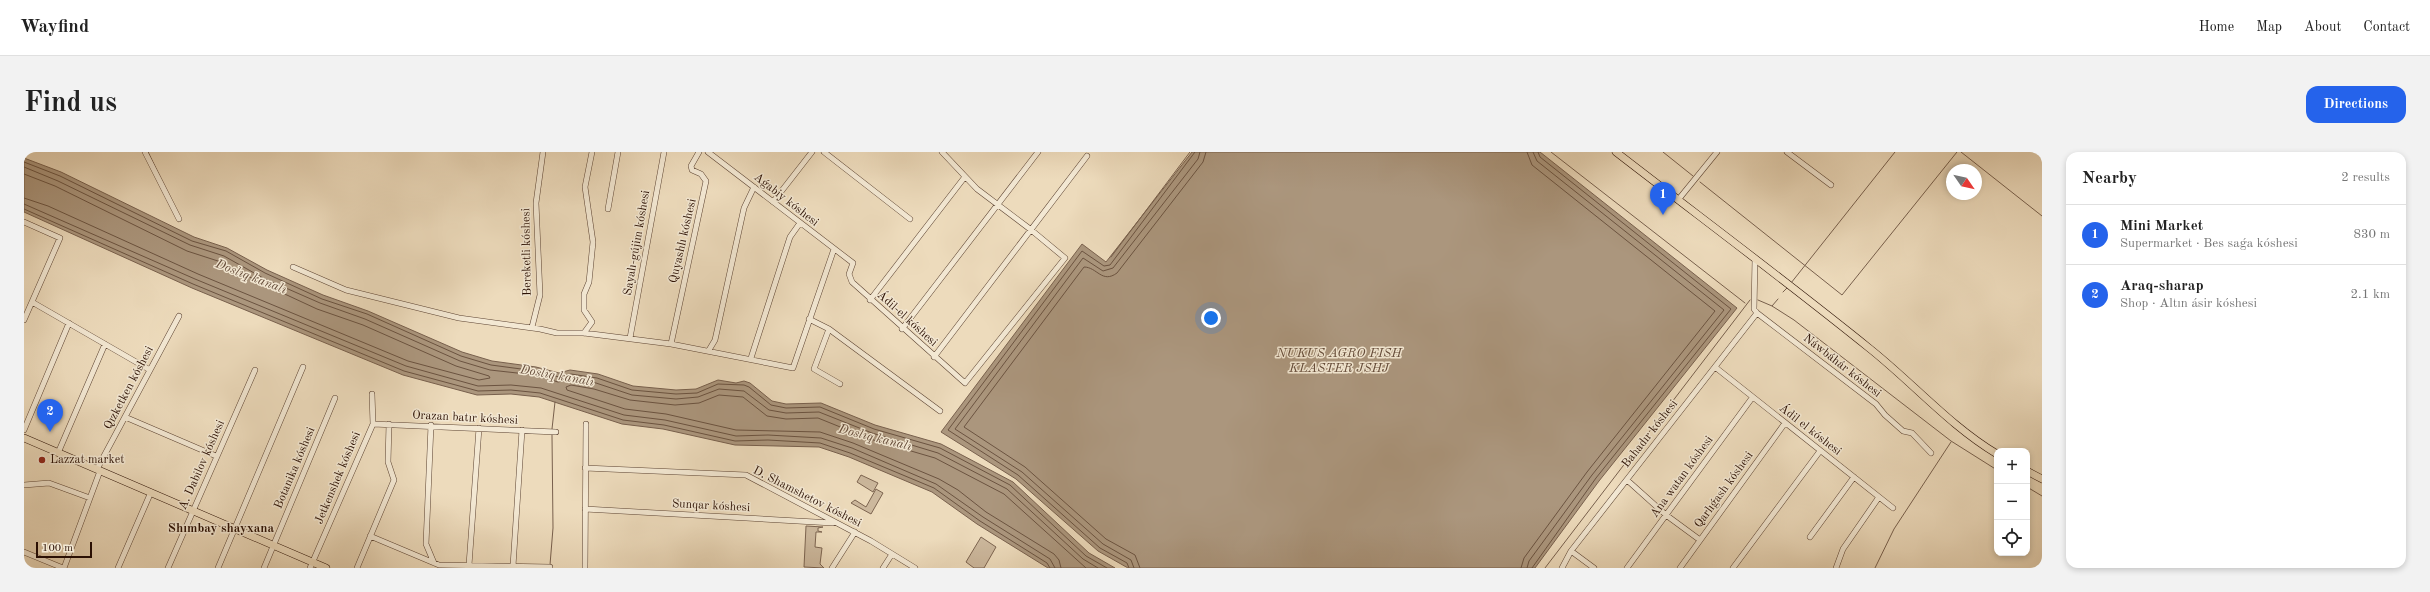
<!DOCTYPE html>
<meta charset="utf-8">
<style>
:root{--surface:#fff;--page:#f2f2f2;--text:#222;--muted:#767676;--line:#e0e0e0;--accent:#2563eb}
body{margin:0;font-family:"Old Standard TT",serif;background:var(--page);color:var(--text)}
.controls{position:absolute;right:12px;bottom:12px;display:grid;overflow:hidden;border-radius:8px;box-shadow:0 2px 6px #0003}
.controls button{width:36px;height:36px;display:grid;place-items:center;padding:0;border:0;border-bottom:1px solid var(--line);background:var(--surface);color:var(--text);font:20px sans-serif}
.compass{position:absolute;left:1922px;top:12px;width:36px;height:36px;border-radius:50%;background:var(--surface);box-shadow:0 2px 6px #0003;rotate:124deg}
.scale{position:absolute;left:12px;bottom:10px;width:56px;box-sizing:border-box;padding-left:4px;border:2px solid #2b1004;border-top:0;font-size:11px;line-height:14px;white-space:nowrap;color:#2b1004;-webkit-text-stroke:3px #f3e8d3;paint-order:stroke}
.you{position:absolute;left:1187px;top:166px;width:14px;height:14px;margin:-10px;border:3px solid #fff;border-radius:50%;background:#1a73e8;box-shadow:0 0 0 6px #1a73e833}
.badge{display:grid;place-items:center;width:26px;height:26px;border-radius:50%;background:var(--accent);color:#fff;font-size:13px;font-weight:700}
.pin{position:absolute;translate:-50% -33px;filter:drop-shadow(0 1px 2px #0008)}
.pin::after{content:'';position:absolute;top:21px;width:14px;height:12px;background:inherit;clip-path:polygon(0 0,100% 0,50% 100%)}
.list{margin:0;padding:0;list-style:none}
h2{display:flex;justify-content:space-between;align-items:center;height:52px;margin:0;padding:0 16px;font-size:17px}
h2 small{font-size:13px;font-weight:400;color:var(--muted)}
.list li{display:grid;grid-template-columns:26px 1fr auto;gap:12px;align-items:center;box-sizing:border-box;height:60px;padding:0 16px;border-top:1px solid var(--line)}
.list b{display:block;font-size:15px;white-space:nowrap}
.list p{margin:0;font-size:13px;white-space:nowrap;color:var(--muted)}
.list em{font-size:13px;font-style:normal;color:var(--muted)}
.icon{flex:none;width:22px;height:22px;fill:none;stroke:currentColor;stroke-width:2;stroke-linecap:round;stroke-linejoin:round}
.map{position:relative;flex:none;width:2018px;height:416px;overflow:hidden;border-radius:12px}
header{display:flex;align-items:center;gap:24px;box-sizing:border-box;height:56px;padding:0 20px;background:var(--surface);border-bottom:1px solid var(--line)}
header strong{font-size:19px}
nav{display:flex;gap:22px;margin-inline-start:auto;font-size:14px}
.intro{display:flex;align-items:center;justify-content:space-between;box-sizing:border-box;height:96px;padding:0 24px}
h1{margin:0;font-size:28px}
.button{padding:10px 18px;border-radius:12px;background:var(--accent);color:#fff;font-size:14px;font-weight:700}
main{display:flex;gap:24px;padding:0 24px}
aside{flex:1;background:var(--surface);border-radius:12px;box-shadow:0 2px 6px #0003}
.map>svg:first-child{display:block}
.green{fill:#ccb89d;stroke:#7c6450}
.water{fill:#ab967d;stroke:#78604d}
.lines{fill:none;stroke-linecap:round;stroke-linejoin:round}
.shore{stroke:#6b5340;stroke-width:1}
.stream{stroke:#78604d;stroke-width:1}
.minor-casing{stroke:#5c4332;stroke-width:6}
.major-casing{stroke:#2b1004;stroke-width:8}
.minor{stroke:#f3e8d3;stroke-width:5}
.major{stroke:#eddbbc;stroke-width:7}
.poi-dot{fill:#8f2418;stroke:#f3e8d3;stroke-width:1.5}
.labels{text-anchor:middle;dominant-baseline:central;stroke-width:3;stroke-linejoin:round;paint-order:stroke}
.street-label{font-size:12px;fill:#2b1004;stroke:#f3e8d3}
.poi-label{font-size:12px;fill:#2b1004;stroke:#f3e8d3;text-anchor:start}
.water-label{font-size:13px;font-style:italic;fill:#654c3a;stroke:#f3e8d3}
.neighbourhood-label{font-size:13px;font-weight:bold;fill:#2b1004;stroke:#f3e8d3}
</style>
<header>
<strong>Wayfind</strong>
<nav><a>Home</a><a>Map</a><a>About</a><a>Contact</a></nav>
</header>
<div class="intro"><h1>Find us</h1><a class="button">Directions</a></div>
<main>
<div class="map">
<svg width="2018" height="416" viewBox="0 0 2018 416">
<rect width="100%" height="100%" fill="#eddbbc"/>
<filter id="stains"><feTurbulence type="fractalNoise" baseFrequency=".005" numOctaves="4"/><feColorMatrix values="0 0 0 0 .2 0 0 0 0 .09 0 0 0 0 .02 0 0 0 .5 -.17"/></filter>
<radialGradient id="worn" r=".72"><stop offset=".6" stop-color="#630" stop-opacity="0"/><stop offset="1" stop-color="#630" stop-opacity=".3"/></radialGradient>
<!-- green -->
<path class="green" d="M837,323L854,331L849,340L833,330Z
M852,337L859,341L847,362L827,351L831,348L842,355Z
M782,374L799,375L794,376V379L798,380H792L791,395L798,396L796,412L800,416L780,415Z
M957,385L972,395L960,416H950L942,410Z"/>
<!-- water -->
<path class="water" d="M1168,0H1516L1713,156L1575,329L1511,416H1104L1074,399L992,327L917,280L1058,92L1082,110Z
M0,6L37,20L170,85L203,96L243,118L299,143L344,159L438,200L468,209L512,215L535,221L546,218L574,222L609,234L652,238L672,237L694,228L712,231L720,229L726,231L748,249L762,252L797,251L851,273L917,292L989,330L1065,401L1091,416H1024L953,372L908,340L825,305L795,295L711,293L639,277L598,272L515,245L487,242L453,243L379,223L168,136L0,60Z"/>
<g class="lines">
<!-- shore -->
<path class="shore" d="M0,10L36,24L168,89L202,99L241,121L298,147L343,162L437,204L467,213L512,219L535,225L547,222L573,226L608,238L652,242L673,241L694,232L720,233L725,235L747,253L762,256L796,255L850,277L916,296L986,333L1062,404L1083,416
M0,15L34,29L166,93L200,104L239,126L296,151L341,167L436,209L466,218L511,223L534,230L547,227L572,231L608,243L652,247L674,245L695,237L720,239L745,258L762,261L795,260L848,281L914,301L983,337L1059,407L1074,416
M0,22L31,34L163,99L197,110L237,131L293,157L339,173L432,214L465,224L466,226L455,228L384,209L174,122L24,54L0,46
M0,52L171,127L382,214L454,234L487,233L517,236L600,263L641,268L712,284L744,283L797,286L828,296L912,332L959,365L1026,407L1031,416
M0,57L169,132L380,219L454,239L487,238L516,241L599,268L640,273L711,289L744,288L796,291L826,301L910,336L956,369L1023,411L1026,416
M1037,416L1035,408L1030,402L962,360L934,338L915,327L829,291L796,280L712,278L642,262L601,257L543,238L542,235L547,233L570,237L606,248L651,253L675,251L695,243L719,245L743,264L762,267L794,266L846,287L911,306L980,342L1062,416
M1105,416L1103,411L1076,396L994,323L924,278L1058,99L1080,114L1086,113L1171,0
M1110,416L1107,408L1079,392L998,320L931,277L1059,106L1079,119L1089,116L1174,7L1176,0
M1116,416L1111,403L1082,387L1001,315L940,275L1060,115C1073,115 1078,132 1093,121L1179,10L1182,0
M1497,416L1500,406L1563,320L1691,159L1508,13L1503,0
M1503,416L1505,409L1568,323L1700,158L1513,9L1509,0
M1508,416L1572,326L1707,157L1516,5L1514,0"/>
<!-- stream -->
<path class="stream" d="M124,0L134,21
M1527,0L1721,151
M1639,0L1669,24
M1937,0L2018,64
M1676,30L1818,143L1933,0
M1087,105L1166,0
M1767,131L1871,0
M1759,140L1764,135
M1754,147L1748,154L1770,168L1927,289L1973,318
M1734,148L1748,154
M528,277L531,250
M2003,335L2018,344
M526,413L529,376L528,283
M1521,416L1726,148
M1851,416L1870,377L1927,290"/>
<defs>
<path id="minor" d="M121,0L155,67
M684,0L829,111L825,122L828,130L941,231L1041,106L1006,77L953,37L918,0
M800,0L886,67
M1763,0L1807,33
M1654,48L1693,0
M749,50L788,0
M584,57L594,0
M0,70L36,86L0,168
M1731,107L1730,157L1733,161L1852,252L1861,263L1879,279L1888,281L1907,301
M269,115L322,138L435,166L516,177L533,181H560L647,192L769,216L810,97
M846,148L940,26
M8,150L126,218
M785,167L805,177L916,259
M508,175L516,143L512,51L519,0
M805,177L790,217L816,232
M878,177L1014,0
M560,181L568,170L560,158V142L565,130L569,90L561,35L568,0
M606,186L640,0
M647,192L682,29L677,22L668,18L667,14L675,0
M685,198L691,188L720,56L730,35
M910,205L1063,4
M727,206L766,85L776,71
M1691,215L1869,356
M101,265L192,304
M349,272L532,280
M407,273L402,392L410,411
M0,278L45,171
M34,301L81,192
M561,316L722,323L847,389L891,416
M73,317L155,164
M1603,328L1642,363L1676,388
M0,333L25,331L66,346
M561,357L809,371
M346,384L415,413L526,415
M1786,385L1830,325
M1547,399L1570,416
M0,400L39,416
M445,413L455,276
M489,414L498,278
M40,416L76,319
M94,416L127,340
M144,416L231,218
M194,416L279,215
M240,416L311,246
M286,416L349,272L348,242
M333,416L370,328L364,310L365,272
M561,416L562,272
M808,416L831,380
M859,416L868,402
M1538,416L1547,399L1733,161
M1603,416L1728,246
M1656,416L1761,271
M1709,416L1796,299
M1812,416L1819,397L1855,345"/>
<path id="major" d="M1592,0C1676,65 1762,129 1845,196C1888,230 1926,274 1973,302
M0,286L302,416
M2003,319L2018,327"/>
</defs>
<!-- minor casing -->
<use href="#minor" class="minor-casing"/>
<!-- major casing -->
<use href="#major" class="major-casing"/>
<!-- minor -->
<use href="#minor" class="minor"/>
<!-- major -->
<use href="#major" class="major"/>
</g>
<!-- markers -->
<circle class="poi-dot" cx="18" cy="308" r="4"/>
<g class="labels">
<!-- street labels -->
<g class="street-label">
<text transform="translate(762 48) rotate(38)">Aǵabiy kóshesi</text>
<text transform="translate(659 89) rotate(-77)">Quyashlı kóshesi</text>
<text transform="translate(613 91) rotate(-80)">Sayalı-gújim kóshesi</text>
<text transform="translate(503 100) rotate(-91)">Bereketli kóshesi</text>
<text transform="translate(883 167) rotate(42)">Ádil-el kóshesi</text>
<text transform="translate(1818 214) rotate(38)">Náwbáhár kóshesi</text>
<text transform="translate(105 236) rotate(-62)">Qızketken kóshesi</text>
<text transform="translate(441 266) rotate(3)">Orazan batır kóshesi</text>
<text transform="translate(1786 278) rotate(38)">Ádil el kóshesi</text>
<text transform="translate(1626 282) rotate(-52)">Bahadır kóshesi</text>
<text transform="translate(178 313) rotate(-66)">A. Dabilov kóshesi</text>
<text transform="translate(271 316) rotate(-67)">Botanika kóshesi</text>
<text transform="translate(1658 325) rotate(-54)">Ana watan kóshesi</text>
<text transform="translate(314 326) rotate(-67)">Jetkenshek kóshesi</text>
<text transform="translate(1700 338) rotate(-54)">Qarlıǵash kóshesi</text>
<text transform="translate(783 345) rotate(27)">D. Shamshetov kóshesi</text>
<text transform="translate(687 354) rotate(3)">Sunqar kóshesi</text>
</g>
<!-- poi labels -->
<g class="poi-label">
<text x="26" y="308">Lazzat market</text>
</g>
<!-- water labels -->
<g class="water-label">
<text transform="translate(227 125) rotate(21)">Doslıq kanalı</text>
<text x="1315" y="201">NUKUS AGRO FISH<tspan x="1315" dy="15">KLASTER JSHJ</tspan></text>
<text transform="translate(533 224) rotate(10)">Doslıq kanalı</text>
<text transform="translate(851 286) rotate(14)">Doslıq kanalı</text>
</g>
<!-- neighbourhood labels -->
<g class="neighbourhood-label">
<text x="197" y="376">Shımbay shayxana</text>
</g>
</g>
<rect width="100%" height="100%" filter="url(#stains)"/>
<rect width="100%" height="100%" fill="url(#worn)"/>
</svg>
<div class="controls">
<button>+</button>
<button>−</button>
<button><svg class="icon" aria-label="locate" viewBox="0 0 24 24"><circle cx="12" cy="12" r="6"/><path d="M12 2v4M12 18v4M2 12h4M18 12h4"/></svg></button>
</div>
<svg class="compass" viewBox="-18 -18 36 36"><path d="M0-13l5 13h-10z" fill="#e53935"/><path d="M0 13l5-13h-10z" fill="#767676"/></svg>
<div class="scale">100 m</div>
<div class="you"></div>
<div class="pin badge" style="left:1639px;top:63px">1</div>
<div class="pin badge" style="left:26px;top:280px">2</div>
</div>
<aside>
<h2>Nearby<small>2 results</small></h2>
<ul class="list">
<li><span class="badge">1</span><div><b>Mini Market</b><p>Supermarket · Bes saǵa kóshesi</p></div><em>830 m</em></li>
<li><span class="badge">2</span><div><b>Araq-sharap</b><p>Shop · Altın ásir kóshesi</p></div><em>2.1 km</em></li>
</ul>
</aside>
</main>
